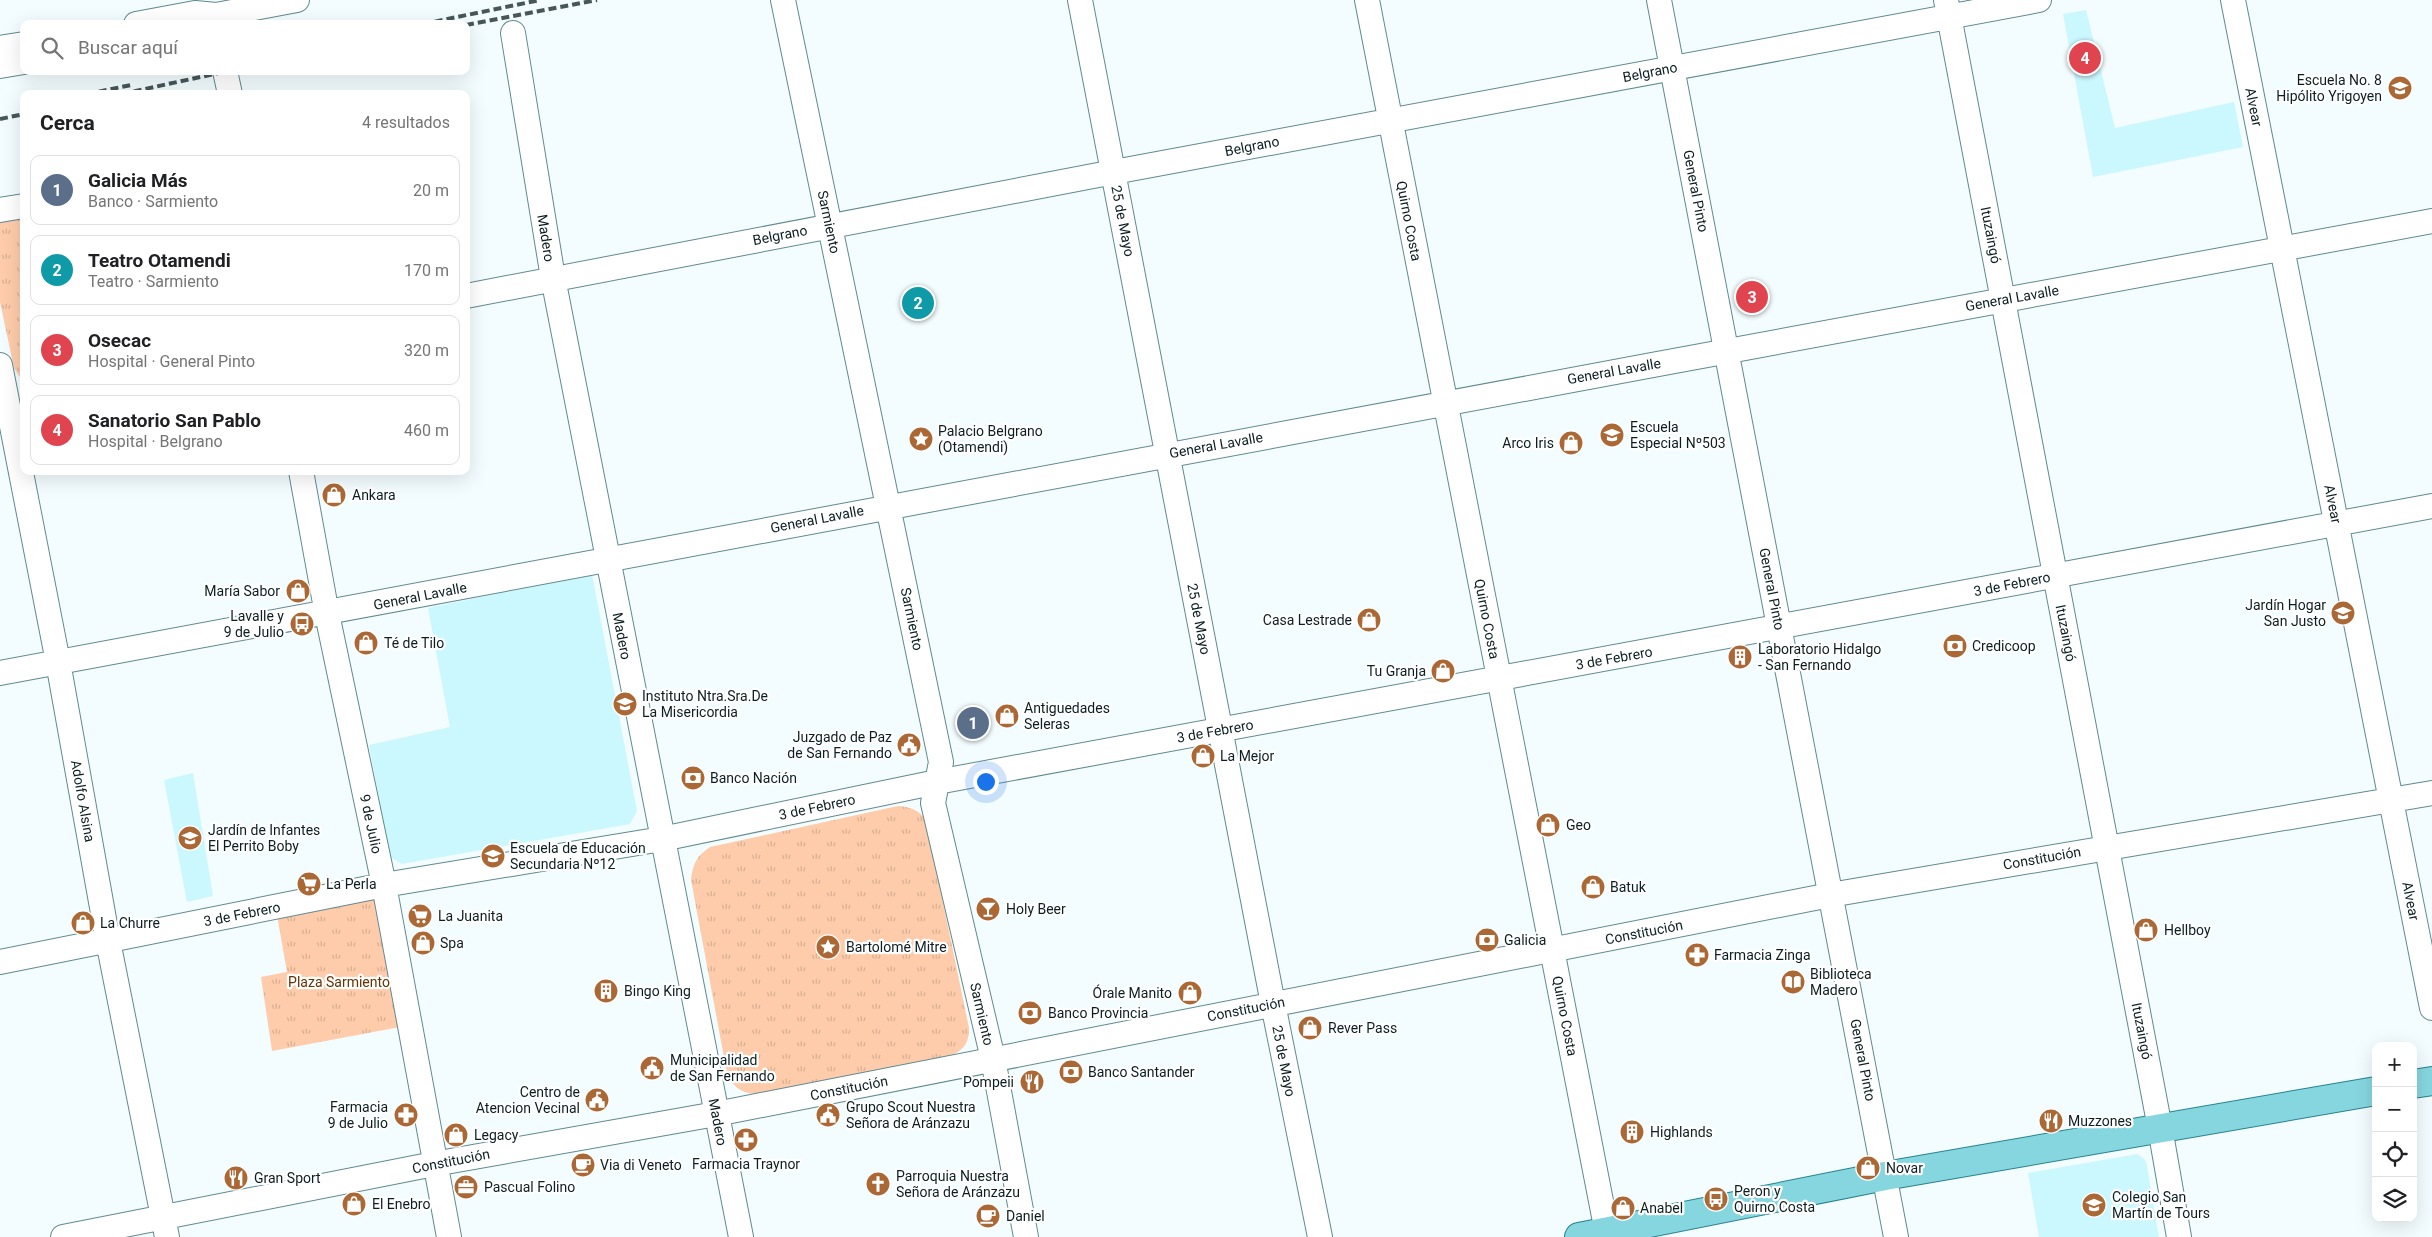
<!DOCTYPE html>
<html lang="es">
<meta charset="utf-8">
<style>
:root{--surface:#fff;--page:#f2f2f2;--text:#202124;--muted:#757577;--line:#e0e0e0;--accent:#0b8043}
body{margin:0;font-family:Roboto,sans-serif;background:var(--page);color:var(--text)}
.controls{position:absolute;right:15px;bottom:15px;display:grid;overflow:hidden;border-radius:10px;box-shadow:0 5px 20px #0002}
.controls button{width:45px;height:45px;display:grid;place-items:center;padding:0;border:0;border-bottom:1px solid var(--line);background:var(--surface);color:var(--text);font:25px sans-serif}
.you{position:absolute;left:985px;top:781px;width:18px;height:18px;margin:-12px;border:4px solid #fff;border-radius:50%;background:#1a73e8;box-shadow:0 0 0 8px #1a73e833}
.badge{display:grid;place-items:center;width:32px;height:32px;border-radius:50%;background:var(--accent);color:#fff;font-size:16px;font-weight:700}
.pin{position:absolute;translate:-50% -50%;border:2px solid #fff;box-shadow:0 1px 5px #0006}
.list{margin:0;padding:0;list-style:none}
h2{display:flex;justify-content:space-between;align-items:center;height:65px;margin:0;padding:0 20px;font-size:21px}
h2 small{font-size:16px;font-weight:400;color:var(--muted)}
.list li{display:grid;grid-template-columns:32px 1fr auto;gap:15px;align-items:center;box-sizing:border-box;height:70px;margin:0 10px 10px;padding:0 10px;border:1px solid var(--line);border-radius:10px}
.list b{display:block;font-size:19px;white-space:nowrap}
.list p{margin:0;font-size:16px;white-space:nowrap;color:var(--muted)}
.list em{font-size:16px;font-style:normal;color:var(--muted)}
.icon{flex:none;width:28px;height:28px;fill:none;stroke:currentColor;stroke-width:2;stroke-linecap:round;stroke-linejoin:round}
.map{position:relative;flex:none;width:2432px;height:1237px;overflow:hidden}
.search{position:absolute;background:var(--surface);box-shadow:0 5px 20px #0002;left:20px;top:20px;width:450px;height:55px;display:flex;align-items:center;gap:12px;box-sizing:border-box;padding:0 18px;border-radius:10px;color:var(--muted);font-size:19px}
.panel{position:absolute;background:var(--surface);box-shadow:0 5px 20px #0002;left:20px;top:90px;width:450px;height:385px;border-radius:10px}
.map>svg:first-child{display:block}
.built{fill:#cbf7fe}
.grass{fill:url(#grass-tufts)}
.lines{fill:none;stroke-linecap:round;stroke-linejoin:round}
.minor-casing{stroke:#608a91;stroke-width:26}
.major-casing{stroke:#27838f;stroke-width:30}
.minor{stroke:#fff;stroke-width:24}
.major{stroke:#86d6e0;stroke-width:28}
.rail{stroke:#475759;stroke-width:4;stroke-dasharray:8 4;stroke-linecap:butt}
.labels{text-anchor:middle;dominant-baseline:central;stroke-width:4.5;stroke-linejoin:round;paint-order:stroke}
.street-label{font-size:14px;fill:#0c1e20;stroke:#fff}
.poi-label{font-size:14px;fill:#0c1e20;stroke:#fff;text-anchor:start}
.park-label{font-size:14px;fill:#663201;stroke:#fff}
</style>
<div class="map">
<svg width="2432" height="1237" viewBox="0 0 2432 1237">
<defs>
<pattern id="grass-tufts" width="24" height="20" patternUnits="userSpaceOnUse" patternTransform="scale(1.25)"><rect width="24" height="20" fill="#feccaa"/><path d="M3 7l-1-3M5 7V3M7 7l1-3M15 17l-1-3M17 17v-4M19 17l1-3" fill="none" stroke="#d8af92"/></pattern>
</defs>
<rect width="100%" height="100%" fill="#f3fcfe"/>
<!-- built -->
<path class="built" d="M2086,10L2115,128L2234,102L2243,147L2093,177L2063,14Z
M592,574L637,811L630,824L402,864L390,857L369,745L450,727L428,608Z
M193,773L213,896L187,902L164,780Z
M2138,1154L2146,1161L2159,1237H2039L2028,1173Z"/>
<!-- grass -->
<path class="grass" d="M24,217V377L19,376L14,368L0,302V222Z
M898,806C911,807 919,810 926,820L969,1028C969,1043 964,1050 950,1056L759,1094C740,1094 731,1086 726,1068L691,880C693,863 697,856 710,847Z
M370,897L375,900L400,1027L272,1051L261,977L287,972L277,915Z"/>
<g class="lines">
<defs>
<path id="minor" d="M783,0L941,762L933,803L993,1059L1026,1237
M1080,0L1273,1004L1320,1237
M1367,0L1608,1237
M1659,0L1896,1237
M1946,0L2160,1128L2179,1237
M2233,0L2432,1008
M136,24L195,13L216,15L297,0
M513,33L553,278L741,1237
M0,48L24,44
M0,66L24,62
M225,71L230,94
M0,210L24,206
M466,296L1114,172L2039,0
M0,365L58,662L108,941L167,1237
M301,471L327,614L384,885L449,1237
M0,673C810,522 1621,370 2432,221
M0,962L384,885L662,839L937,782L2432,506
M63,1237L434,1164L716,1114L1830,895L2432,793"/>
<path id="major" d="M2413,1084L2432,1081
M1579,1237L1885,1176L2376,1091"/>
</defs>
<!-- minor casing -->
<use href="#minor" class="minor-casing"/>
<!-- major casing -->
<use href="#major" class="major-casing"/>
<!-- minor -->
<use href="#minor" class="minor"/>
<!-- major -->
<use href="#major" class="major"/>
<!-- rail -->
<path class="rail" d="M423,24L540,0
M466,25L597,0
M87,94L131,85
M122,94L228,71
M0,119L24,114"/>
</g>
<!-- icons -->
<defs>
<symbol id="school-disc" viewBox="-11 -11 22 22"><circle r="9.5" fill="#ab6835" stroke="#fff"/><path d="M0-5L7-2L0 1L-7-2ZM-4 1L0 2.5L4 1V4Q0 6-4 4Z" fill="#fff"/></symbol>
<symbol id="sight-disc" viewBox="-11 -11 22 22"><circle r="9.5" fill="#ab6835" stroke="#fff"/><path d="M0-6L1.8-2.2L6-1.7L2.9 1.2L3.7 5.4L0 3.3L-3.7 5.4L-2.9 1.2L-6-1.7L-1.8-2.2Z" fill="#fff"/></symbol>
<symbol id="shop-disc" viewBox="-11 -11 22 22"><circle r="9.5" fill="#ab6835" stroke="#fff"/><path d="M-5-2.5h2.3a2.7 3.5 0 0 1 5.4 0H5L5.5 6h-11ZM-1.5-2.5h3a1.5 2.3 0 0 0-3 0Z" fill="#fff"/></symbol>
<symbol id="bus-disc" viewBox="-11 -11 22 22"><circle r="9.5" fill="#ab6835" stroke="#fff"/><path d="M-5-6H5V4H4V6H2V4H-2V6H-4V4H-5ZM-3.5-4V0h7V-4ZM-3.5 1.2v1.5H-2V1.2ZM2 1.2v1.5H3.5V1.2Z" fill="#fff"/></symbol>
<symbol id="bank-disc" viewBox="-11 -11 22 22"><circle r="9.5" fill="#ab6835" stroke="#fff"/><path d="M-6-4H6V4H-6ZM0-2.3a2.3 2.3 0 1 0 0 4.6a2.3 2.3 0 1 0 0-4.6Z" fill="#fff"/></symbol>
<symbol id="building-disc" viewBox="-11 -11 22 22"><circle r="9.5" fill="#ab6835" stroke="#fff"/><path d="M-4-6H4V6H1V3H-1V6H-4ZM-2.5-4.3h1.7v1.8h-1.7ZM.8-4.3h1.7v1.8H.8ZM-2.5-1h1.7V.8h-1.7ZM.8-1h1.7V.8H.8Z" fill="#fff"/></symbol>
<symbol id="civic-disc" viewBox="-11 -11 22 22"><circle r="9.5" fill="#ab6835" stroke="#fff"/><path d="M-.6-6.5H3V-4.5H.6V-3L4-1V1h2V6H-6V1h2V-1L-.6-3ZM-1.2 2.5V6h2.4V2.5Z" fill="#fff"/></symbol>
<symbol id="supermarket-disc" viewBox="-11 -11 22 22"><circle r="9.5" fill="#ab6835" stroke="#fff"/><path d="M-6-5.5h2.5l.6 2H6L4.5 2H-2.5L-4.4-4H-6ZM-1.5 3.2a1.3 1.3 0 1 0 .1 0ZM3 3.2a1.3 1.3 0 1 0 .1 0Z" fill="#fff"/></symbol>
<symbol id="bar-disc" viewBox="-11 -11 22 22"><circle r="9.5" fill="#ab6835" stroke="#fff"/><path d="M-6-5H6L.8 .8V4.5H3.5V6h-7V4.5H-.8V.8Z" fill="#fff"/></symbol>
<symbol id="pharmacy-disc" viewBox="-11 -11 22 22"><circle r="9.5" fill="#ab6835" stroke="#fff"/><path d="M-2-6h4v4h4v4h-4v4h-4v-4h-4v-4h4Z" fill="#fff"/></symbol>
<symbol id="library-disc" viewBox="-11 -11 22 22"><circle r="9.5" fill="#ab6835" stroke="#fff"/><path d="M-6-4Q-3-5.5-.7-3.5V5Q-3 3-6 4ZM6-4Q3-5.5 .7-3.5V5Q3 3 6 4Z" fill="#fff"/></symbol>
<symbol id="restaurant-disc" viewBox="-11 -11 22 22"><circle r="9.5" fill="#ab6835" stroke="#fff"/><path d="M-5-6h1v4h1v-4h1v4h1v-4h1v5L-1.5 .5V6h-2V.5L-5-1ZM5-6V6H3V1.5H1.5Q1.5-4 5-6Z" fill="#fff"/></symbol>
<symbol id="cafe-disc" viewBox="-11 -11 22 22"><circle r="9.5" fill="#ab6835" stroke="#fff"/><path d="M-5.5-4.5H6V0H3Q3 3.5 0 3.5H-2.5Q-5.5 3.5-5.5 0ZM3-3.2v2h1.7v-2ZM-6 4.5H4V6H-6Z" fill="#fff"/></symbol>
<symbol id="church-disc" viewBox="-11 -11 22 22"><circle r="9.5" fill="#ab6835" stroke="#fff"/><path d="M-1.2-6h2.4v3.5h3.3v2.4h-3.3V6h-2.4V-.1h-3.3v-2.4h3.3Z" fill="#fff"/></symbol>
<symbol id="office-disc" viewBox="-11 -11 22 22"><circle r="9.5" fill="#ab6835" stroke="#fff"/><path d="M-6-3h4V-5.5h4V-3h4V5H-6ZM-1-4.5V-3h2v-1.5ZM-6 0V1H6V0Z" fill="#fff"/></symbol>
</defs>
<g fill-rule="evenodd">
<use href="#school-disc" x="2386" y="74" width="28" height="28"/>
<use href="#school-disc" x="1598" y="421" width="28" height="28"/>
<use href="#sight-disc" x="907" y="425" width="28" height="28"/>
<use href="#shop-disc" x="1557" y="429" width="28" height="28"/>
<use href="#shop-disc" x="320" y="481" width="28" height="28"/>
<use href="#shop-disc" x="284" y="577" width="28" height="28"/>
<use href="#school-disc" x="2329" y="599" width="28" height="28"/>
<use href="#shop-disc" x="1355" y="606" width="28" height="28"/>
<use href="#bus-disc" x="288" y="610" width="28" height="28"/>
<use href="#shop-disc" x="352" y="629" width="28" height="28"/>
<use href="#bank-disc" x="1941" y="632" width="28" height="28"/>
<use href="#building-disc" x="1726" y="643" width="28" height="28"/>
<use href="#shop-disc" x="1429" y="657" width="28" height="28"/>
<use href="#school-disc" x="611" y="690" width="28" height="28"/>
<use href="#shop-disc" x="993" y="702" width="28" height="28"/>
<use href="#civic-disc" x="895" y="731" width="28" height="28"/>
<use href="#shop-disc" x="1189" y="742" width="28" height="28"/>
<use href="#bank-disc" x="679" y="764" width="28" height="28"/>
<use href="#shop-disc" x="1534" y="811" width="28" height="28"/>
<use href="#school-disc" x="176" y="824" width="28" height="28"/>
<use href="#school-disc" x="479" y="842" width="28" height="28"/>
<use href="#supermarket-disc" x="295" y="870" width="28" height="28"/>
<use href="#shop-disc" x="1579" y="873" width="28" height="28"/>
<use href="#bar-disc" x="974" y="895" width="28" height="28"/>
<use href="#supermarket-disc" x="406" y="902" width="28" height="28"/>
<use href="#shop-disc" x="69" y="909" width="28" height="28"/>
<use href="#shop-disc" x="2132" y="916" width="28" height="28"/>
<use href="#bank-disc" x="1473" y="926" width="28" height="28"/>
<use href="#shop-disc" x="409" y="929" width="28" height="28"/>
<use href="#sight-disc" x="814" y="933" width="28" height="28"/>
<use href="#pharmacy-disc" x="1683" y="941" width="28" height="28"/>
<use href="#library-disc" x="1779" y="968" width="28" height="28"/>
<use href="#building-disc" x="592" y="977" width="28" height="28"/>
<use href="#shop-disc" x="1176" y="979" width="28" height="28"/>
<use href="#bank-disc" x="1016" y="999" width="28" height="28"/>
<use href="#shop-disc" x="1296" y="1014" width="28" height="28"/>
<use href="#civic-disc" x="638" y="1054" width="28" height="28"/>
<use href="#bank-disc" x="1057" y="1058" width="28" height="28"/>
<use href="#restaurant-disc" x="1018" y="1068" width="28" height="28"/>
<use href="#civic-disc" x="583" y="1086" width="28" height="28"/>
<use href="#pharmacy-disc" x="392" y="1101" width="28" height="28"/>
<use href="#civic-disc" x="814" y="1101" width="28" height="28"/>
<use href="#restaurant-disc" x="2037" y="1107" width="28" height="28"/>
<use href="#building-disc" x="1618" y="1118" width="28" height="28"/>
<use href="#shop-disc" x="442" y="1121" width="28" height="28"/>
<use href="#pharmacy-disc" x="732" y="1126" width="28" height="28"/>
<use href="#cafe-disc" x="569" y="1151" width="28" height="28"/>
<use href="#shop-disc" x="1854" y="1154" width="28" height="28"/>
<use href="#restaurant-disc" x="222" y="1164" width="28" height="28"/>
<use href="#church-disc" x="864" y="1170" width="28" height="28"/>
<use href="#office-disc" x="452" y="1173" width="28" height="28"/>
<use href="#bus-disc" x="1702" y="1185" width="28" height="28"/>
<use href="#shop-disc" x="340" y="1190" width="28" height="28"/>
<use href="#school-disc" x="2080" y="1191" width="28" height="28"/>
<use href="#shop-disc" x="1609" y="1194" width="28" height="28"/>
<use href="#cafe-disc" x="974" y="1202" width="28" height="28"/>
</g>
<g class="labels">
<!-- street labels -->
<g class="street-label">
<text transform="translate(1650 72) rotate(-11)">Belgrano</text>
<text transform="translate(2254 107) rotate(79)">Alvear</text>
<text transform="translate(1252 146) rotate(-11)">Belgrano</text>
<text transform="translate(1696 191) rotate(79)">General Pinto</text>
<text transform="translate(1123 221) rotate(79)">25 de Mayo</text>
<text transform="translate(1409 221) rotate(79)">Quirno Costa</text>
<text transform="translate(829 222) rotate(78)">Sarmiento</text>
<text transform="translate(780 235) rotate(-11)">Belgrano</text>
<text transform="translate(1991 235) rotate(79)">Ituzaingó</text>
<text transform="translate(546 238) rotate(81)">Madero</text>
<text transform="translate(2012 298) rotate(-10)">General Lavalle</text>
<text transform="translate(1614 371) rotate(-10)">General Lavalle</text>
<text transform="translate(1216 445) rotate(-10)">General Lavalle</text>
<text transform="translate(2333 504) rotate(79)">Alvear</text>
<text transform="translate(817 519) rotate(-11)">General Lavalle</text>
<text transform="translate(2012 584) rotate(-11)">3 de Febrero</text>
<text transform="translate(1772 589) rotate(79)">General Pinto</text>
<text transform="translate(420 596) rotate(-11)">General Lavalle</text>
<text transform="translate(912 619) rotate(78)">Sarmiento</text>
<text transform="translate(1199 619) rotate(79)">25 de Mayo</text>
<text transform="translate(1487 619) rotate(79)">Quirno Costa</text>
<text transform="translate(2066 633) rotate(79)">Ituzaingó</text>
<text transform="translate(622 636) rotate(79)">Madero</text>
<text transform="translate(1614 658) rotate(-10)">3 de Febrero</text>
<text transform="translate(1215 731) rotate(-10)">3 de Febrero</text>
<text transform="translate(83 801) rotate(80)">Adolfo Alsina</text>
<text transform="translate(817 807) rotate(-12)">3 de Febrero</text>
<text transform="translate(371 824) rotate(78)">9 de Julio</text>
<text transform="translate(2042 858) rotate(-10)">Constitución</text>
<text transform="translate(2411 901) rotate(79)">Alvear</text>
<text transform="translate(242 914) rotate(-11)">3 de Febrero</text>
<text transform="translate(1644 932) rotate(-11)">Constitución</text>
<text transform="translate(1246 1009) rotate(-11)">Constitución</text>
<text transform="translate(982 1014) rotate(77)">Sarmiento</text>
<text transform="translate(1565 1016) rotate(79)">Quirno Costa</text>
<text transform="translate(2142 1031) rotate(79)">Ituzaingó</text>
<text transform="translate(1863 1060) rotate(79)">General Pinto</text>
<text transform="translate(1284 1061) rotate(79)">25 de Mayo</text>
<text transform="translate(849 1088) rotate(-11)">Constitución</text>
<text transform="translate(718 1122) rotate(79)">Madero</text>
<text transform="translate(451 1161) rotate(-11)">Constitución</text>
</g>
<!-- poi labels -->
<g class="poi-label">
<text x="2382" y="80" text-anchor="end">Escuela No. 8<tspan x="2382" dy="16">Hipólito Yrigoyen</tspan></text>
<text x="1630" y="427">Escuela<tspan x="1630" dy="16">Especial Nº503</tspan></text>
<text x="938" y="431">Palacio Belgrano<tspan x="938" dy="16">(Otamendi)</tspan></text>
<text x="1554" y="443" text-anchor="end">Arco Iris</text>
<text x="352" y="495">Ankara</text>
<text x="280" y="591" text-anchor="end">María Sabor</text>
<text x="2326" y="605" text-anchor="end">Jardín Hogar<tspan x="2326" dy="16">San Justo</tspan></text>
<text x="284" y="616" text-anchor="end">Lavalle y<tspan x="284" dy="16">9 de Julio</tspan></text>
<text x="1352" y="620" text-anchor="end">Casa Lestrade</text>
<text x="384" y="643">Té de Tilo</text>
<text x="1972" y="646">Credicoop</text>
<text x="1758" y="649">Laboratorio Hidalgo<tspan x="1758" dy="16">- San Fernando</tspan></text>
<text x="1426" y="671" text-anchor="end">Tu Granja</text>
<text x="642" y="696">Instituto Ntra.Sra.De<tspan x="642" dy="16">La Misericordia</tspan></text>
<text x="1024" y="708">Antiguedades<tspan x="1024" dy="16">Seleras</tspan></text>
<text x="892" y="737" text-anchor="end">Juzgado de Paz<tspan x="892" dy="16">de San Fernando</tspan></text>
<text x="1220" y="756">La Mejor</text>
<text x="710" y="778">Banco Nación</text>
<text x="1566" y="825">Geo</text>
<text x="208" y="830">Jardín de Infantes<tspan x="208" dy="16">El Perrito Boby</tspan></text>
<text x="510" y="848">Escuela de Educación<tspan x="510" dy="16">Secundaria Nº12</tspan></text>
<text x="326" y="884">La Perla</text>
<text x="1610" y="887">Batuk</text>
<text x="1006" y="909">Holy Beer</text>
<text x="438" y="916">La Juanita</text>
<text x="100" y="923">La Churre</text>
<text x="2164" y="930">Hellboy</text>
<text x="1504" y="940">Galicia</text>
<text x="440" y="943">Spa</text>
<text x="846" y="947">Bartolomé Mitre</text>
<text x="1714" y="955">Farmacia Zinga</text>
<text x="1810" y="974">Biblioteca<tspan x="1810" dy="16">Madero</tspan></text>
<text x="624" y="991">Bingo King</text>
<text x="1172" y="993" text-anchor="end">Órale Manito</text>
<text x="1048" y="1013">Banco Provincia</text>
<text x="1328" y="1028">Rever Pass</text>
<text x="670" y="1060">Municipalidad<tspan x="670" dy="16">de San Fernando</tspan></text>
<text x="1088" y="1072">Banco Santander</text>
<text x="1014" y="1082" text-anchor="end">Pompeii</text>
<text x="580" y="1092" text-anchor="end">Centro de<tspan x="580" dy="16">Atencion Vecinal</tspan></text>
<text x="388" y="1107" text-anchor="end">Farmacia<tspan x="388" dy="16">9 de Julio</tspan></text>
<text x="846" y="1107">Grupo Scout Nuestra<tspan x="846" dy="16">Señora de Aránzazu</tspan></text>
<text x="2068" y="1121">Muzzones</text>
<text x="1650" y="1132">Highlands</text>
<text x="474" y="1135">Legacy</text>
<text x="746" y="1164" text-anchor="middle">Farmacia Traynor</text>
<text x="600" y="1165">Via di Veneto</text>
<text x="1886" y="1168">Novar</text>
<text x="896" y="1176">Parroquia Nuestra<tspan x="896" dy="16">Señora de Aránzazu</tspan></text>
<text x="254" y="1178">Gran Sport</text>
<text x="484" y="1187">Pascual Folino</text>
<text x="1734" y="1191">Peron y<tspan x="1734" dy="16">Quirno Costa</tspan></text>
<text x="2112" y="1197">Colegio San<tspan x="2112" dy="16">Martín de Tours</tspan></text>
<text x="372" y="1204">El Enebro</text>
<text x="1640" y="1208">Anabel</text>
<text x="1006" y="1216">Daniel</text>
</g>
<!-- park labels -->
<g class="park-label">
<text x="339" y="982">Plaza Sarmiento</text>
</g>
</g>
</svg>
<div class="controls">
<button>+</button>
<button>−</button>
<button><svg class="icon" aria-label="locate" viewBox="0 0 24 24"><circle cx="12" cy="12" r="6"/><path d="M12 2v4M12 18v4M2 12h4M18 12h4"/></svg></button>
<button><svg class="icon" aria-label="layers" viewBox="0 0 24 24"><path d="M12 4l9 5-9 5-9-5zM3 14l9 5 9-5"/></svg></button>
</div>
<div class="you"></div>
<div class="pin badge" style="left:973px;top:723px;background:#5c6f8a">1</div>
<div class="pin badge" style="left:918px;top:303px;background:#0f9aa8">2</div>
<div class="pin badge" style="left:1752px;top:297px;background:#e0444e">3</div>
<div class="pin badge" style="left:2085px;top:58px;background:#e0444e">4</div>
<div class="search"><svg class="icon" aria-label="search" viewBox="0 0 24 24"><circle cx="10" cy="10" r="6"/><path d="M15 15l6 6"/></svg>Buscar aquí</div>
<section class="panel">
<h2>Cerca<small>4 resultados</small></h2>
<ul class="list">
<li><span class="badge" style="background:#5c6f8a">1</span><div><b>Galicia Más</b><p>Banco · Sarmiento</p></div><em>20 m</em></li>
<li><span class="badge" style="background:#0f9aa8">2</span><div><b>Teatro Otamendi</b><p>Teatro · Sarmiento</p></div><em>170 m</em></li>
<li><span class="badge" style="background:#e0444e">3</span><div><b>Osecac</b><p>Hospital · General Pinto</p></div><em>320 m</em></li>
<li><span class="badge" style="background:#e0444e">4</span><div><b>Sanatorio San Pablo</b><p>Hospital · Belgrano</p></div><em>460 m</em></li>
</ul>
</section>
</div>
